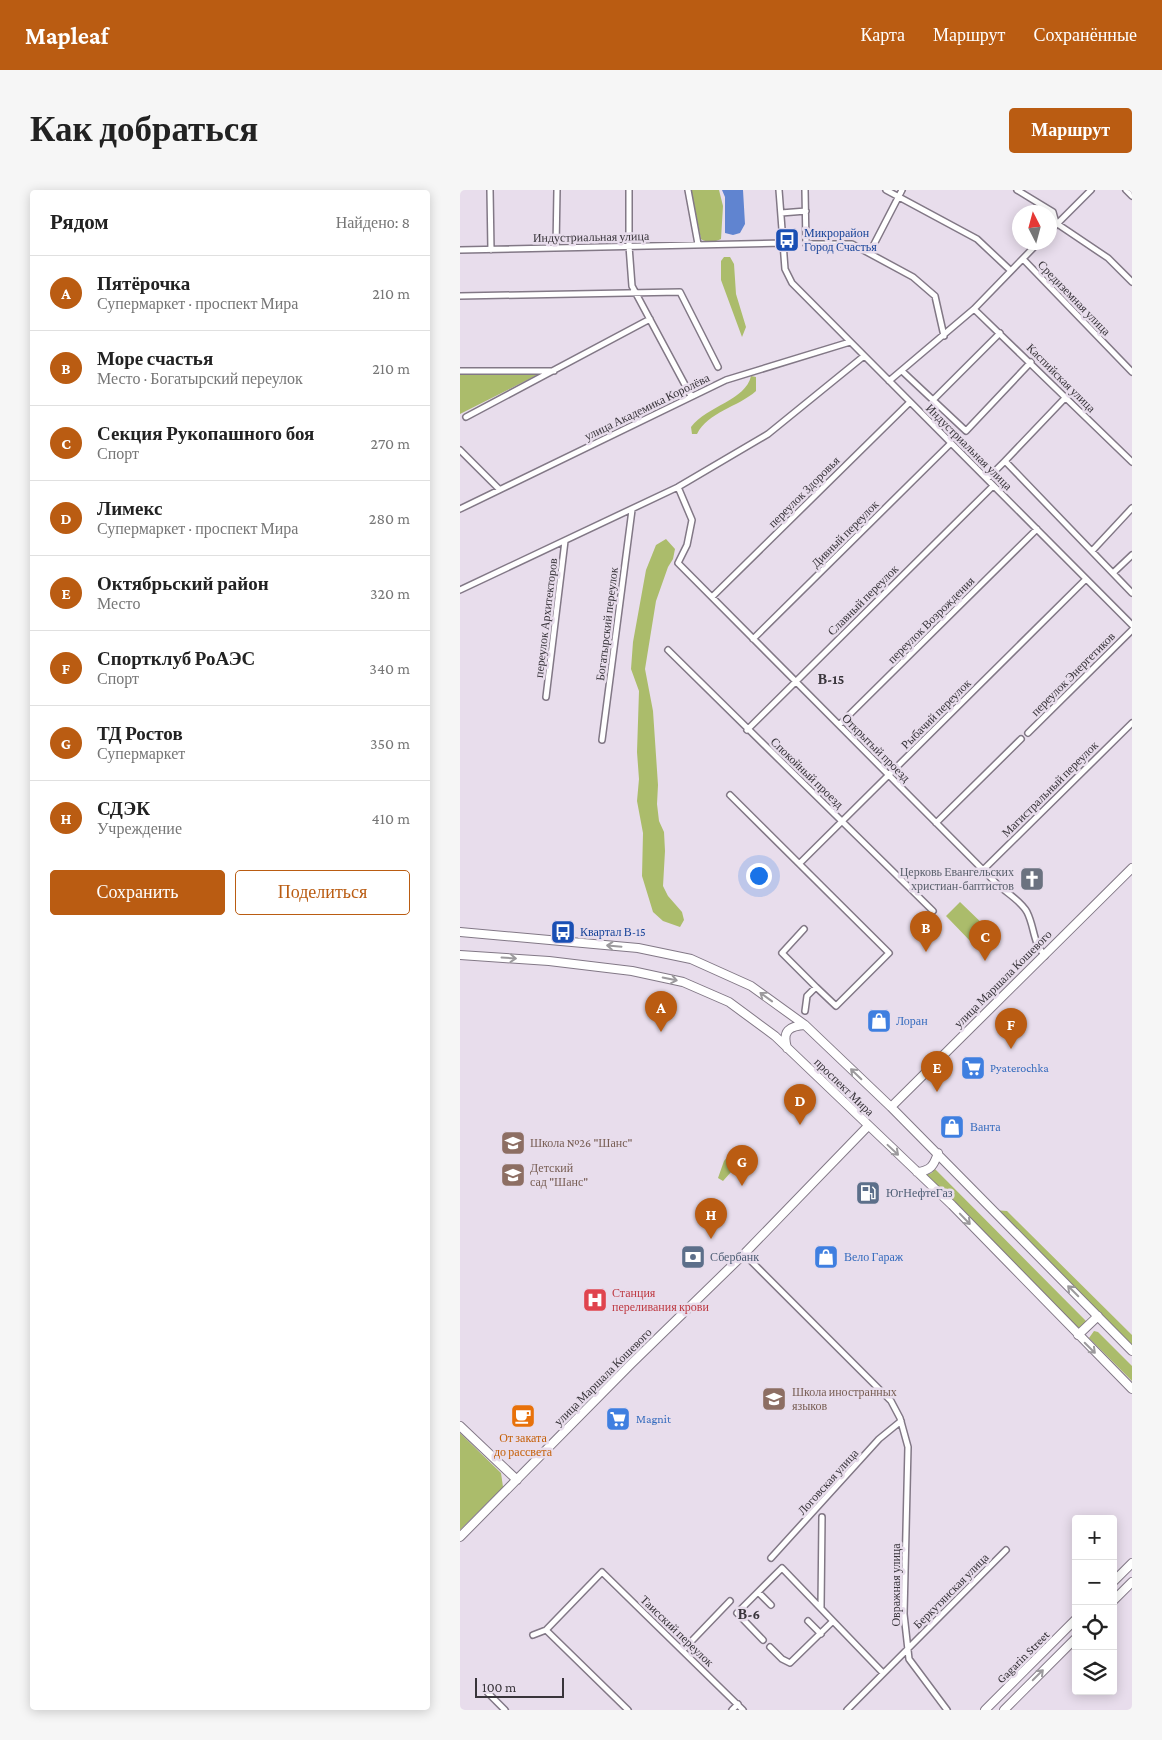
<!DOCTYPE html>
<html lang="ru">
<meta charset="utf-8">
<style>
:root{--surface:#fff;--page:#f6f6f6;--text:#222;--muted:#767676;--line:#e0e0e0;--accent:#ba5c12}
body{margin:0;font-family:"Crimson Pro",serif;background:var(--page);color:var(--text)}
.controls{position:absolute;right:15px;bottom:15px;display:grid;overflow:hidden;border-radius:5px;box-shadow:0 2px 12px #0003}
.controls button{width:45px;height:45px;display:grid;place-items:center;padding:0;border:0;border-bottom:1px solid var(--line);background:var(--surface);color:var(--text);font:25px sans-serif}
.compass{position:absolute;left:552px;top:15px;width:45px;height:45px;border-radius:50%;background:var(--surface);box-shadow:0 2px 12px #0003;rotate:354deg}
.scale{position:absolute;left:15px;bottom:12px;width:89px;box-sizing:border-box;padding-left:5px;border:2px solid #39353b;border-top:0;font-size:14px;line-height:18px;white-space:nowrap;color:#39353b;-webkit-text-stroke:4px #e8ddec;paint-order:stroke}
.you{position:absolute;left:298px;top:685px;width:18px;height:18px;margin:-12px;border:4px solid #fff;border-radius:50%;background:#1a73e8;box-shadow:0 0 0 8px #1a73e833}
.badge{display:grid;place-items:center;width:32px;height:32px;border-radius:50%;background:var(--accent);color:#fff;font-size:16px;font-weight:700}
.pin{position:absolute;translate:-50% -41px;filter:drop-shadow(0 1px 2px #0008)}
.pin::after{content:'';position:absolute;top:26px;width:18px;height:15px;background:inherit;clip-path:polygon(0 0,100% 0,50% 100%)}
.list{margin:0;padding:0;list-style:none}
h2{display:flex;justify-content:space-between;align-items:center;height:65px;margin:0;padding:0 20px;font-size:21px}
h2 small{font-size:16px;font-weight:400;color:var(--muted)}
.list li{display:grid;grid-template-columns:32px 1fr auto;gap:15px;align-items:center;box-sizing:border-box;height:75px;padding:0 20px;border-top:1px solid var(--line)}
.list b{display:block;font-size:19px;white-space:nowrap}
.list p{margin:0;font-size:16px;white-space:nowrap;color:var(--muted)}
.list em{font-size:16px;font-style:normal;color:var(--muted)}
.actions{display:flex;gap:10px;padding:15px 20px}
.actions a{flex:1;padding:11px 0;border:1px solid var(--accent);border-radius:5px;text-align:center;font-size:18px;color:var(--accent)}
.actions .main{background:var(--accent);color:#fff}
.icon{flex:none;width:28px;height:28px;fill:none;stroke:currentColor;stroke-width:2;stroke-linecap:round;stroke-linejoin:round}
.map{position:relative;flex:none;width:672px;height:1520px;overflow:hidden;border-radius:5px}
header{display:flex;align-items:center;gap:30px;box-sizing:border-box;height:70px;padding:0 25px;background:var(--accent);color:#fff}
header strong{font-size:24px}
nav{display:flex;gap:28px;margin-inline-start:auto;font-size:18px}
.intro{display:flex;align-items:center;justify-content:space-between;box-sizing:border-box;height:120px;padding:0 30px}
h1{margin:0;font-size:35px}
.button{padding:12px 22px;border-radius:5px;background:var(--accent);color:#fff;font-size:18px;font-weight:700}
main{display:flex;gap:30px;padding:0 30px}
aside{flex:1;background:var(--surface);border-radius:5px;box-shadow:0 2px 12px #0003}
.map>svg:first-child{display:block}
.green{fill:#abbc6b}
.water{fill:#6084d0}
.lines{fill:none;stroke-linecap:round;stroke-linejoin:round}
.street-casing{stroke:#827886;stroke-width:8}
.secondary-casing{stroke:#827886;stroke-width:10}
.street{stroke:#fff;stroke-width:5}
.secondary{stroke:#fff;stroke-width:8}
.oneway{stroke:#9c9a9d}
.labels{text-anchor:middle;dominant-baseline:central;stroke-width:5;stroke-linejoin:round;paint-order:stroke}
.transit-label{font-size:12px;fill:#164399;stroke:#e8ddec;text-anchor:start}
.street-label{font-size:12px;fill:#39353b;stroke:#e8ddec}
.worship-label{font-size:12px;fill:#5b616d;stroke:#e8ddec;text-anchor:end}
.shop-label{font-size:12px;fill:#366cbe;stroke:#e8ddec;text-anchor:start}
.education-label{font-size:12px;fill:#785e54;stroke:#e8ddec;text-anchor:start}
.service-label{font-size:12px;fill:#4e5e75;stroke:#e8ddec;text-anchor:start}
.health-label{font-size:12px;fill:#be3a42;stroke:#e8ddec;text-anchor:start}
.food-label{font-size:12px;fill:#c56008;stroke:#e8ddec}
.neighbourhood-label{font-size:14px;font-weight:bold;fill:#39353b;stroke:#e8ddec}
</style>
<header>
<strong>Mapleaf</strong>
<nav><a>Карта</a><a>Маршрут</a><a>Сохранённые</a></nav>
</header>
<div class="intro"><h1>Как добраться</h1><a class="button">Маршрут</a></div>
<main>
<aside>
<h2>Рядом<small>Найдено: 8</small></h2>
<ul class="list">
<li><span class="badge">A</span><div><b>Пятёрочка</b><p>Супермаркет · проспект Мира</p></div><em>210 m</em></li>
<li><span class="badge">B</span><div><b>Море счастья</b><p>Место · Богатырский переулок</p></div><em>210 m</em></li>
<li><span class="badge">C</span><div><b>Секция Рукопашного боя</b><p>Спорт</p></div><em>270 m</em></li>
<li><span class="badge">D</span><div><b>Лимекс</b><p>Супермаркет · проспект Мира</p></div><em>280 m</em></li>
<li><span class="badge">E</span><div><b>Октябрьский район</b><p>Место</p></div><em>320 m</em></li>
<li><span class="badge">F</span><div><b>Спортклуб РоАЭС</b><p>Спорт</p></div><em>340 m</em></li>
<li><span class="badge">G</span><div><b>ТД Ростов</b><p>Супермаркет</p></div><em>350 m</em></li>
<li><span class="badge">H</span><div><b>СДЭК</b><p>Учреждение</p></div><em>410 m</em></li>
</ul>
<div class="actions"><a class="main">Сохранить</a><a>Поделиться</a></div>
</aside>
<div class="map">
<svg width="672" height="1520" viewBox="0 0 672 1520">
<rect width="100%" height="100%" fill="#e8ddec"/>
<!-- green -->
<path class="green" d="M231,0H259L263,16L261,49C256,52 246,53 241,49Z
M264,67H270L274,74L276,104L286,137L282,147L261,90V71Z
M78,182L77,185L0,224V183Z
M291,186L296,187V201C278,217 248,222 237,244H232L231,237C247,216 286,210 291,186Z
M206,349L215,359L213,369L208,377L196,411L185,479L193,521L198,595L197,614L199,631L204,642L205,661L203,696L208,706L222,722L224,730L220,737L203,731L193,722L182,686L183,643L177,611L179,589L177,562L179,501L171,479L173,452L186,380L196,355Z
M500,712L528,739L513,754L486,726Z
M268,966H275L280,972L263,991L258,988L264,971Z
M474,978L626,1131L625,1134L618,1138L465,985L472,983Z
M534,1020L547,1021L672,1145V1159Z
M634,1141L638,1142L672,1176V1191L629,1148Z
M0,1243L41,1283L43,1297L0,1340Z"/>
<!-- water -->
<path class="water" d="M262,0H283L285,34L280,43L273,45L265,43V7Z"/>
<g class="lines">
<defs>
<path id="street" d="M30,0L31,60
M169,0V56L172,96L231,206
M228,0L238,54
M319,0L325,79L332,93L672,435
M345,0L346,54H392L453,87L475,106L484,146
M426,0L517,49L550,80
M557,0L593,22L596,33L648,68L672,92
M666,0L672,6
M321,23L346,21
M590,41L631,0
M96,58L97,0
M0,60L323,53
M410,62L442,0
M563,69L672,182
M0,106L220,102L258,177
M514,119L672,272
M0,181H94
M442,181L506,241L571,172
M429,191L514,119L579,52
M473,210L540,143
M6,227L190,129
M0,260L39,299
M545,271L606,207
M527,289L545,271L672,403
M218,297L232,330L227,355L218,373L538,695C547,703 561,711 567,722C575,738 572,751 585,766
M0,319L266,190L390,152
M632,361L672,318
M653,383L672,365
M0,400L218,297L308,244L404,166
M252,407L450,212
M293,449L491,253
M208,460L473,721
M86,507L105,351
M379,535L577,339
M287,540L533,296
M568,543L672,440
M142,550L172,320
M270,605L429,763L376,816L356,797
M476,633L561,549
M340,673L626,389
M523,680L672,533
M344,739L322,763L356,797L347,806L345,821
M284,1064L431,1211L440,1228L448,1257L444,1424L449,1469L487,1520
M311,1368L419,1249L441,1231
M298,1402L277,1423L303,1450
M311,1415L298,1402L322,1378L423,1483
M361,1417L362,1327
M348,1431L361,1444
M86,1440L168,1520
M73,1445L86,1440L142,1382L283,1520
M310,1457L322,1469L330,1473L373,1431
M223,1460L270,1411
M28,1503L45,1520
M272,1520L278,1514
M387,1520L546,1360"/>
<path id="secondary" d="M0,742L178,758L231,769L291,796L345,835L431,917L672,1161
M0,765L89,771L172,781L223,792L269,812L315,846L492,1015L672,1199
M327,858C322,841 329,836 345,835
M431,917L672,678
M457,982C471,981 474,975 478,963
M618,1145L638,1126
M0,1236L57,1290
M0,1347L171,1174L284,1064L408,936
M653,1392L672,1373
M653,1411L672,1392
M525,1520L616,1429
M544,1520L616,1448"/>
</defs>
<!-- street casing -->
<use href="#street" class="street-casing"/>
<!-- secondary casing -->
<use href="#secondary" class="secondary-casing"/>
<!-- street -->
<use href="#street" class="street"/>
<!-- secondary -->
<use href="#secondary" class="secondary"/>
</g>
<!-- one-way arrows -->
<defs><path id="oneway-shaft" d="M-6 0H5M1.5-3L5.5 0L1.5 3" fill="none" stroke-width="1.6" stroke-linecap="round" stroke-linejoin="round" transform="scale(1.25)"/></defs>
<g class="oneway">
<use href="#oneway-shaft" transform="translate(154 756) rotate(-175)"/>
<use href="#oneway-shaft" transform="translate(49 768) rotate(4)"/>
<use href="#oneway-shaft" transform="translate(210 789) rotate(12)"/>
<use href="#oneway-shaft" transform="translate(306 807) rotate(-144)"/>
<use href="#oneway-shaft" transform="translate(396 884) rotate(-136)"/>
<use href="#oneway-shaft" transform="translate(433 960) rotate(43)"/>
<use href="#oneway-shaft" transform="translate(505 1029) rotate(46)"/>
<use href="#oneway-shaft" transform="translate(613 1101) rotate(-135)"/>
<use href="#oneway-shaft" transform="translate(630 1158) rotate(45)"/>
<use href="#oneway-shaft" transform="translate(578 1485) rotate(-45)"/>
</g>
<!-- icons -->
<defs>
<symbol id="bus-square" viewBox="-11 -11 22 22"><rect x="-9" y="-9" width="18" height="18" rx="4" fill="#1a4fb4" stroke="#e8ddec"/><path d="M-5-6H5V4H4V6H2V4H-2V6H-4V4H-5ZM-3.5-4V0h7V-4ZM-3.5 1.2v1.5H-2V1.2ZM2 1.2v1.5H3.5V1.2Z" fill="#fff"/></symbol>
<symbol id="church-square" viewBox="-11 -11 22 22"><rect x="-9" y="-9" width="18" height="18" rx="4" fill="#6b7280" stroke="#e8ddec"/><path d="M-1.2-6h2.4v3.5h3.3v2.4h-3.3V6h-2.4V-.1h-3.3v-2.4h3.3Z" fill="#fff"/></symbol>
<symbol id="shop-square" viewBox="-11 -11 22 22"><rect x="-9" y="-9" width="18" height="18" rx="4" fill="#3f7fe0" stroke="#e8ddec"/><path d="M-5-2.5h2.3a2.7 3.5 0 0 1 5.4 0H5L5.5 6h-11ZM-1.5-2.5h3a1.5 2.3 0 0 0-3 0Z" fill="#fff"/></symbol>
<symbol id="supermarket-square" viewBox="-11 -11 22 22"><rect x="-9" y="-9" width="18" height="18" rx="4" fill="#3f7fe0" stroke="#e8ddec"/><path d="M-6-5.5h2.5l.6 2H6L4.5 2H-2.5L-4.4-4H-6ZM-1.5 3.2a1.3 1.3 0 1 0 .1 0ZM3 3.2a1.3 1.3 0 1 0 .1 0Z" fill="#fff"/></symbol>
<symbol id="school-square" viewBox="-11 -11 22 22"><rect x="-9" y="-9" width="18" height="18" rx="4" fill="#8d6e63" stroke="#e8ddec"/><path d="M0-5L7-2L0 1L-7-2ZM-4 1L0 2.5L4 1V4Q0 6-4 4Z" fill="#fff"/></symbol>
<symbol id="fuel-square" viewBox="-11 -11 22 22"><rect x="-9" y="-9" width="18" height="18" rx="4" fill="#5c6f8a" stroke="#e8ddec"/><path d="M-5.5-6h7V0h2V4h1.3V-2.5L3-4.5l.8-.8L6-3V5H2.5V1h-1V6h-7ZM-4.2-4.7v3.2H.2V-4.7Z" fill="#fff"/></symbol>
<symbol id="bank-square" viewBox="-11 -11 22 22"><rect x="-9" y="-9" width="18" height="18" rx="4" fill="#5c6f8a" stroke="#e8ddec"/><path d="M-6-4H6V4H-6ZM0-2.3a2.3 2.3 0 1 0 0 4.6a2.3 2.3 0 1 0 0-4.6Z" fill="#fff"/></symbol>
<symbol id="hospital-square" viewBox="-11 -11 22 22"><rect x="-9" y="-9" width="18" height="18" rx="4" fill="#e0444e" stroke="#e8ddec"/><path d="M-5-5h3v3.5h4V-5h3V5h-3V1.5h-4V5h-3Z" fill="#fff"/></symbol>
<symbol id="cafe-square" viewBox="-11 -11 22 22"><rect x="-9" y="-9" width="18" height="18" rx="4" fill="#e8710a" stroke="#e8ddec"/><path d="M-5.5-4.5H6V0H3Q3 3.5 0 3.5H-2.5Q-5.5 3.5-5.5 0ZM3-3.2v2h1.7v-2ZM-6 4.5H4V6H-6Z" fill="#fff"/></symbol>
</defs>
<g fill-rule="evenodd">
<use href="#bus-square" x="313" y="36" width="28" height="28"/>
<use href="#church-square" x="558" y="675" width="28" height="28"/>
<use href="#bus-square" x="89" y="728" width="28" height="28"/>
<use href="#shop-square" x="405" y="817" width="28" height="28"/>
<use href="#supermarket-square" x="499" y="864" width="28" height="28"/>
<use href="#shop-square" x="478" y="923" width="28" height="28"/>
<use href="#school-square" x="39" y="939" width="28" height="28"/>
<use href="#school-square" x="39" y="971" width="28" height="28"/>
<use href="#fuel-square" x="394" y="989" width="28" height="28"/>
<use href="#bank-square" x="219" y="1053" width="28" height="28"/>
<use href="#shop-square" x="352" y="1053" width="28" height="28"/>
<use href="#hospital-square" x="121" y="1096" width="28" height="28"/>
<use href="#school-square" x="300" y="1195" width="28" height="28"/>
<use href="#cafe-square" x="49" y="1212" width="28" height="28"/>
<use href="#supermarket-square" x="144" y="1215" width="28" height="28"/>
</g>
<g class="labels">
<!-- transit labels -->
<g class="transit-label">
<text x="344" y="43">Микрорайон<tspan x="344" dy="14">Город Счастья</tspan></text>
<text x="120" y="742">Квартал В-15</text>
</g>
<!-- street labels -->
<g class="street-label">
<text transform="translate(131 47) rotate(-1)">Индустриальная улица</text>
<text transform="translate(614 108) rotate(46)">Средиземная улица</text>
<text transform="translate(601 188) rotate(45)">Каспийская улица</text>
<text transform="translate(187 217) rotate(-26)">улица Академика Королёва</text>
<text transform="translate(509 257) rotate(45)">Индустриальная улица</text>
<text transform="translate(344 302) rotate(-45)">переулок Здоровья</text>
<text transform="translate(385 344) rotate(-45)">Дивный переулок</text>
<text transform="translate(403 410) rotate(-45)">Славный переулок</text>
<text transform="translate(86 428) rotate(-83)">переулок Архитекторов</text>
<text transform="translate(471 430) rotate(-45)">переулок Возрождения</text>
<text transform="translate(147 434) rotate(-83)">Богатырский переулок</text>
<text transform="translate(613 484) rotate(-45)">переулок Энергетиков</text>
<text transform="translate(476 524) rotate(-45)">Рыбачий переулок</text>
<text transform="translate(416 558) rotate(45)">Открытый проезд</text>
<text transform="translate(347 583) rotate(44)">Спокойный проезд</text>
<text transform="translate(590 599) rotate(-45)">Магистральный переулок</text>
<text transform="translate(543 789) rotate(-45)">улица Маршала Кошевого</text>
<text transform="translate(384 897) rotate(44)">проспект Мира</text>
<text transform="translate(143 1187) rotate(-45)">улица Маршала Кошевого</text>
<text transform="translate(368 1292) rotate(-48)">Логовская улица</text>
<text transform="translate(436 1395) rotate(-90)">Овражная улица</text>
<text transform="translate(491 1401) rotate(-45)">Беркутянская улица</text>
<text transform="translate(217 1441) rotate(44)">Таисский переулок</text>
<text transform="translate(563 1467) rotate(-45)">Gagarin Street</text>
</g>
<!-- worship labels -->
<g class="worship-label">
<text x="554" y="682">Церковь Евангельских<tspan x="554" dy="14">христиан-баптистов</tspan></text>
</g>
<!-- shop labels -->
<g class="shop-label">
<text x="436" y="831">Лоран</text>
<text x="530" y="878">Pyaterochka</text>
<text x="510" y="937">Ванта</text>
<text x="384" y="1067">Вело Гараж</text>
<text x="176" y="1229">Magnit</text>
</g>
<!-- education labels -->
<g class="education-label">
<text x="70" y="953">Школа №26 "Шанс"</text>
<text x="70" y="978">Детский<tspan x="70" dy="14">сад "Шанс"</tspan></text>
<text x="332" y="1202">Школа иностранных<tspan x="332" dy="14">языков</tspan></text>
</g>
<!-- service labels -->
<g class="service-label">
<text x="426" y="1003">ЮгНефтеГаз</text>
<text x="250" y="1067">Сбербанк</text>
</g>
<!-- health labels -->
<g class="health-label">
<text x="152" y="1103">Станция<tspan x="152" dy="14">переливания крови</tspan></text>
</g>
<!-- food labels -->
<g class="food-label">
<text x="63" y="1248">От заката<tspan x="63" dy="14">до рассвета</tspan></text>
</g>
<!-- neighbourhood labels -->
<g class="neighbourhood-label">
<text x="371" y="489">В-15</text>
<text x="289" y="1424">В-6</text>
</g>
</g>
</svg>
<div class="controls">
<button>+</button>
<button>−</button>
<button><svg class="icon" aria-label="locate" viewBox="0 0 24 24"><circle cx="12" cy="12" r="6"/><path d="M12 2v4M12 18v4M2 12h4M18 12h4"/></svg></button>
<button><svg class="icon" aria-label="layers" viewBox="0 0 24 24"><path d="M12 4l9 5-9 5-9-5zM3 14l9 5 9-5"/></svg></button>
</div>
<svg class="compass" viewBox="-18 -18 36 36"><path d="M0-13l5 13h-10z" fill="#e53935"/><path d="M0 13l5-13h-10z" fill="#767676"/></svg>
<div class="scale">100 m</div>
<div class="you"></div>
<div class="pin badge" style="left:201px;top:842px">A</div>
<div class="pin badge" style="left:466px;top:762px">B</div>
<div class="pin badge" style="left:525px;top:771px">C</div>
<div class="pin badge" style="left:340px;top:935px">D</div>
<div class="pin badge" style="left:477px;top:902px">E</div>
<div class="pin badge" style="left:551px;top:859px">F</div>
<div class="pin badge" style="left:282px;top:996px">G</div>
<div class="pin badge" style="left:251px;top:1049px">H</div>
</div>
</main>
